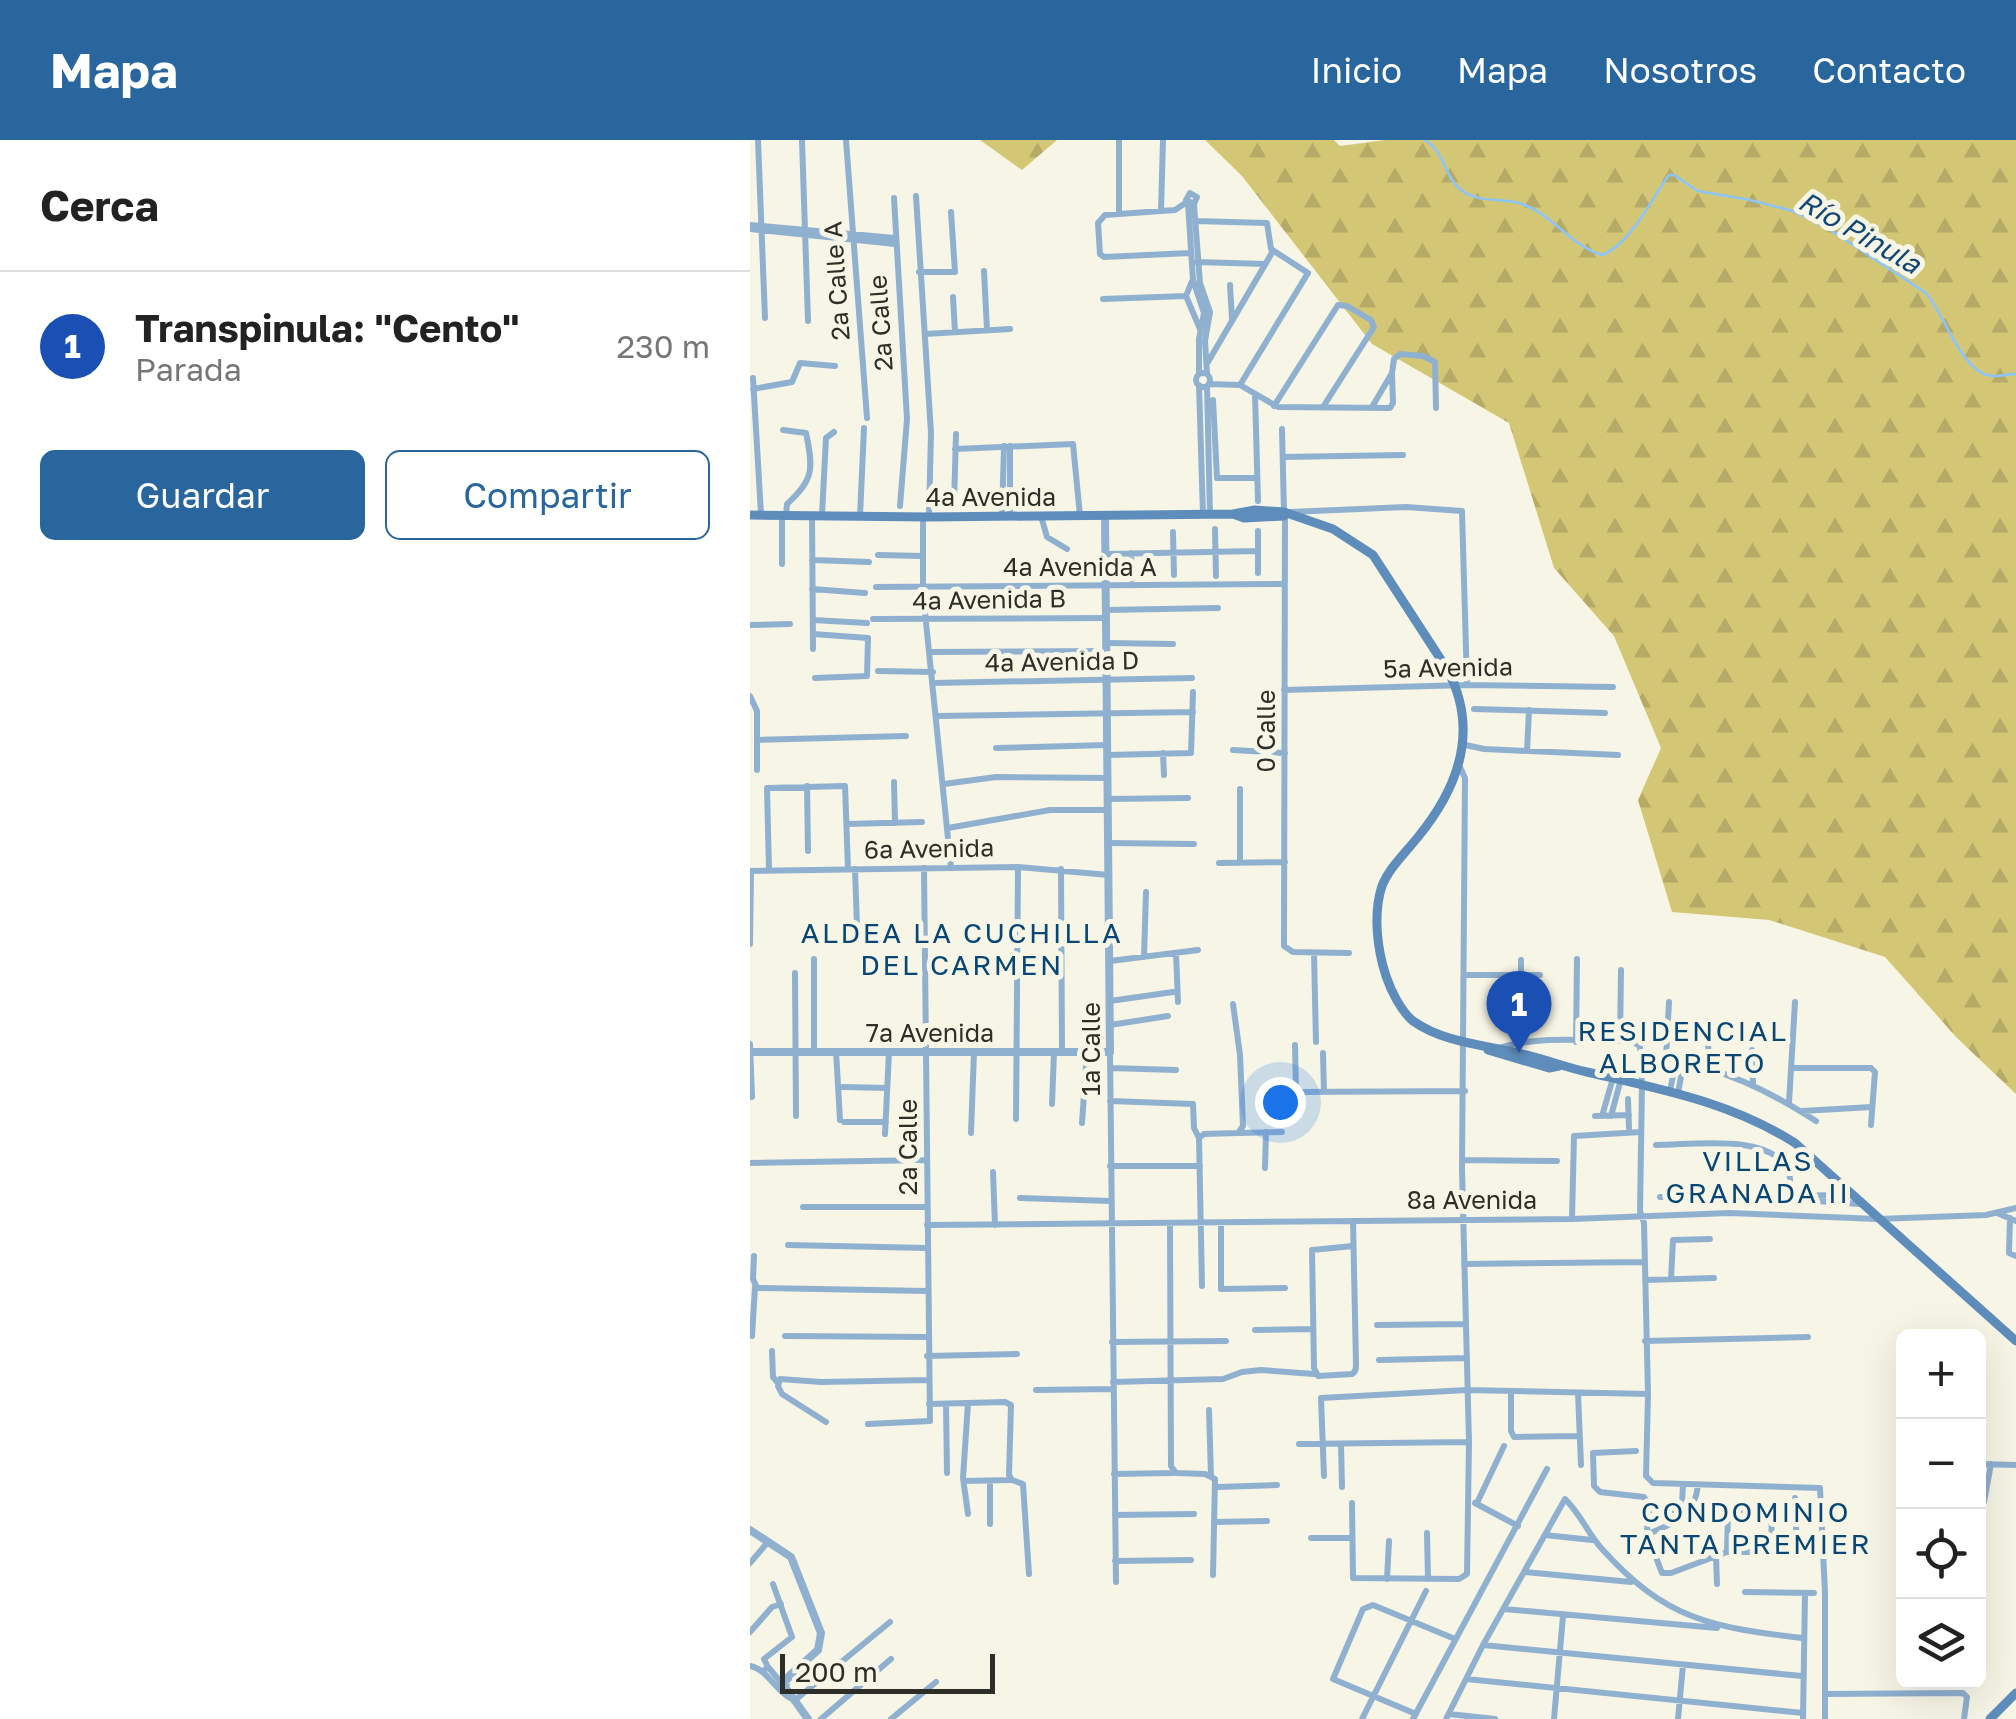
<!DOCTYPE html>
<html lang="es">
<meta charset="utf-8">
<style>
:root{--surface:#fff;--page:#f2f2f2;--text:#222;--muted:#767676;--line:#e0e0e0;--accent:#28669d}
body{margin:0;font-family:"Golos Text",sans-serif;background:var(--page);color:var(--text)}
.controls{position:absolute;right:30px;bottom:30px;display:grid;overflow:hidden;border-radius:15px;box-shadow:0 10px 40px #0002}
.controls button{width:90px;height:90px;display:grid;place-items:center;padding:0;border:0;border-bottom:2px solid var(--line);background:var(--surface);color:var(--text);font:50px sans-serif}
.scale{position:absolute;left:30px;bottom:25px;width:215px;box-sizing:border-box;padding-left:10px;border:5px solid #2e2e28;border-top:0;font-size:28px;line-height:35px;white-space:nowrap;color:#2e2e28;-webkit-text-stroke:8px #f7f6e6;paint-order:stroke}
.you{position:absolute;left:530px;top:962px;width:35px;height:35px;margin:-25px;border:8px solid #fff;border-radius:50%;background:#1a73e8;box-shadow:0 0 0 15px #1a73e833}
.badge{display:grid;place-items:center;width:65px;height:65px;border-radius:50%;background:var(--accent);color:#fff;font-size:32px;font-weight:700}
.pin{position:absolute;translate:-50% -82px;filter:drop-shadow(0 2px 5px #0008)}
.pin::after{content:'';position:absolute;top:52px;width:35px;height:30px;background:inherit;clip-path:polygon(0 0,100% 0,50% 100%)}
.list{margin:0;padding:0;list-style:none}
h2{display:flex;justify-content:space-between;align-items:center;height:130px;margin:0;padding:0 40px;font-size:42px}
h2 small{font-size:32px;font-weight:400;color:var(--muted)}
.list li{display:grid;grid-template-columns:65px 1fr auto;gap:30px;align-items:center;box-sizing:border-box;height:150px;padding:0 40px;border-top:2px solid var(--line)}
.list b{display:block;font-size:38px;white-space:nowrap}
.list p{margin:0;font-size:32px;white-space:nowrap;color:var(--muted)}
.list em{font-size:32px;font-style:normal;color:var(--muted)}
.actions{display:flex;gap:20px;padding:30px 40px}
.actions a{flex:1;padding:22px 0;border:2px solid var(--accent);border-radius:15px;text-align:center;font-size:35px;color:var(--accent)}
.actions .main{background:var(--accent);color:#fff}
.icon{flex:none;width:55px;height:55px;fill:none;stroke:currentColor;stroke-width:2;stroke-linecap:round;stroke-linejoin:round}
.map{position:relative;flex:none;width:1266px;height:1579px;overflow:hidden}
header{display:flex;align-items:center;gap:60px;box-sizing:border-box;height:140px;padding:0 50px;background:var(--accent);color:#fff}
header strong{font-size:48px}
nav{display:flex;gap:55px;margin-inline-start:auto;font-size:35px}
main{display:flex}
aside{flex:1;background:var(--surface)}
.map>svg:first-child{display:block}
.forest{fill:url(#forest-firs)}
.lines{fill:none;stroke-linecap:round;stroke-linejoin:round}
.stream{stroke:#8ac5ff;stroke-width:2.5}
.minor{stroke:#90b0d0;stroke-width:6}
.tertiary{stroke:#90b0d0;stroke-width:8}
.secondary{stroke:#5e8dbc;stroke-width:9}
.labels{text-anchor:middle;dominant-baseline:central;stroke-width:10;stroke-linejoin:round;paint-order:stroke}
.street-label{font-size:25px;fill:#2e2e28;stroke:#f7f6e6}
.water-label{font-size:28px;font-style:italic;fill:#114775;stroke:#f7f6e6}
.neighbourhood-label{font-size:28px;letter-spacing:2.5px;fill:#084676;stroke:#f7f6e6}
</style>
<header>
<strong>Mapa</strong>
<nav><a>Inicio</a><a>Mapa</a><a>Nosotros</a><a>Contacto</a></nav>
</header>
<main>
<aside>
<h2>Cerca<small></small></h2>
<ul class="list">
<li><span class="badge" style="background:#1a4fb4">1</span><div><b>Transpinula: &quot;Cento&quot;</b><p>Parada</p></div><em>230 m</em></li>
</ul>
<div class="actions"><a class="main">Guardar</a><a>Compartir</a></div>
</aside>
<div class="map">
<svg width="1266" height="1579" viewBox="0 0 1266 1579">
<defs>
<pattern id="forest-firs" width="22" height="20" patternUnits="userSpaceOnUse" patternTransform="scale(2.5)"><rect width="22" height="20" fill="#d3c776"/><path d="M5 1l3.5 6h-7zM16 11l3.5 6h-7z" fill="#b5ab66"/></pattern>
</defs>
<rect width="100%" height="100%" fill="#f7f6e6"/>
<!-- forest -->
<path class="forest" d="M230,0H307L272,30Z
M455,0H584L590,6L635,0H1266V954L1207,898L1135,817L1019,780L922,772L888,660L911,608L864,496L804,428L759,283L622,204L492,36Z"/>
<g class="lines">
<!-- stream -->
<path class="stream" d="M675,0C695,12 694,37 711,50C730,64 751,57 772,64C802,74 821,106 852,115C880,105 902,58 919,35H924L948,51L1000,60L1043,71L1082,91L1176,153C1194,173 1211,232 1241,236C1249,237 1258,234 1266,234"/>
<!-- minor -->
<path class="minor" d="M8,0L15,178
M52,0L58,181
M96,0L117,278
M166,56L181,293L179,377
M144,58L157,279L150,366
M437,62L425,70L355,75L348,83L350,114L354,117L440,113
M438,63L443,140L454,173L449,199V234
M444,64L436,60L440,53L447,57L444,64L450,143L460,172L455,201L457,234
M411,71L413,0
M369,74V0
M445,81L517,83L521,109L558,133L490,245
M0,85L145,98
M0,89L145,104
M447,122L515,124
M234,131L237,190
M169,132H205L201,72
M442,141L436,156L450,189
M480,145L482,179
M203,157L205,192
M353,159L436,156
M175,194L260,189
M458,222L523,111
M446 240a7 7 0 1 1 14 0a7 7 0 1 1-14 0Z
M3,238L11,374
M459,244L490,245L528,267L640,268L643,263L642,233
M449,245L453,374
M457,246L460,374
M3,249L42,242L50,223L85,226
M505,254L508,361
M463,260L467,338H507
M524,266L588,165L597,166L621,180L624,187L573,267
M622,267L642,233L644,219L650,214L673,216L685,222L686,268
M532,289L534,372
M33,290L56,293C64,330 63,340 37,364L36,375
M205,309L323,304L330,376
M533,317L653,315
M204,365L206,294
M540,372L656,367L712,371L717,545
M62,375L63,509
M72,375L76,298L84,292
M110,376L114,288
M252,376L254,306
M260,376V306
M291,376L297,397L317,409
M535,376L534,806L543,812L599,813
M173,377V453L201,728
M465,389L466,436
M508,391V433
M423,392L424,435
M381,413L382,439
M356,414L508,411
M128,415L173,416
M62,420L119,422
M32,424V376
M126,447L534,444
M62,449L115,453
M356,470L468,468
M123,479L356,478
M63,480L117,483
M0,485L40,484
M63,494L118,498L117,536L65,538
M356,503L423,504
M181,512L356,511
M128,531L183,532
M184,543L442,538
M534,550L717,545L863,547
M0,556L7,571V630
M724,569L855,573
M188,576L443,572
M7,600L156,596
M711,604L734,609L868,615
M246,608L357,605
M483,610L535,613
M777,611L779,570
M413,613L414,635
M358,615L441,613L443,552
M144,642L145,683
M194,644L246,637L358,638
M57,646L58,711
M358,659L438,658
M97,684L172,682
M198,688L300,670H358
M358,703L444,704
M490,722V649
M469,723L535,722
M105,729L107,787
M311,729L312,912
M19,730L17,648L95,646L98,729
M0,731L268,727L359,735
M0,804L1,731
M426,813L428,862
M564,813L566,902
M394,817L396,752
M64,819V911
M360,821L448,810
M45,833L46,976
M714,835H790
M771,835V820
M360,861L423,852
M919,862L916,918C973,929 1018,950 1066,981
M360,885L418,876
M870,901L871,830
M958,901L959,927
M826,902L827,819
M0,904L2,957
M545,905L546,952L715,951
M749,908C790,895 839,901 882,901L890,906L892,944L890,1071L894,1083L898,1254L896,1336L903,1343L1070,1348L1075,1453V1579
M1002,910L1003,944
M86,911L90,980
M360,912L366,1442
M573,913L574,952
M360,928L426,930
M1041,928H1121L1125,932L1121,985
M93,947L137,948
M920,951L926,920
M928,953L934,921
M878,959L879,988
M360,961L443,964L444,988L449,998
M1039,963L1045,862
M302,964L304,912
M1052,971L1122,967
M845,976L879,975
M852,976L863,938
M861,976L871,939
M266,979L268,727
M94,982H136
M332,983L337,912
M221,993L224,912
M489,993L532,992
M135,994L139,912
M906,1005C944,1005 1014,993 1039,1028L1041,1052L1046,1057
M713,1020L807,1021
M1,1023L177,1020
M360,1026H450
M515,1028L516,992
M243,1032L245,1085
M910,1057L1102,1055
M270,1058L360,1061
M1053,1060L1110,1064
M53,1067H177
M1247,1073L1266,1081
M1260,1078L1259,1113L1266,1116
M822,1079L824,996L891,992
M603,1081L606,1224C606,1228 606,1232 602,1234L568,1236L564,1228L562,1110L603,1106
M471,1084V1149L535,1148
M177,1085L822,1079L980,1073L1127,1079L1236,1075L1266,1068
M420,1085L421,1326L426,1333L455,1334L465,1339L463,1435
M38,1105L177,1108
M4,1116L3,1139L7,1148L178,1151
M714,1124L894,1122
M921,1139L923,1100L960,1099
M895,1140L964,1138
M452,1146L449,998L454,994L488,993L493,986L490,915L483,864
M627,1185L716,1184
M505,1190L562,1189
M2,1196L5,1147
M35,1196L177,1197
M895,1201L1058,1197
M362,1202L476,1201
M22,1211L23,1237L28,1243
M177,1216L267,1214
M629,1220L717,1218
M363,1242L473,1239L492,1232L511,1230L564,1234
M286,1250L363,1249
M761,1251V1291L764,1297L828,1296
M828,1253L831,1325
M218,1263L213,1338L218,1374
M179,1264L255,1262L261,1265L259,1335L262,1340L273,1344L279,1434
M196,1264L197,1333
M459,1270L461,1336
M76,1282L32,1254L28,1246L30,1239L71,1242L178,1240
M118,1284L180,1281L174,728
M549,1304L719,1302
M591,1304L592,1347
M886,1311L843,1313L844,1346L850,1352L894,1357L898,1364L897,1394L912,1433H921L977,1412H1063
M1228,1324L1266,1325
M364,1334L423,1333
M574,1336L571,1258L717,1250L898,1254
M214,1341L261,1340
M240,1341V1384
M933,1345L932,1364L940,1369
M467,1347L527,1345
M1045,1358L1047,1411
M1234,1362L1241,1324
M602,1363L603,1438L709,1439L717,1434L719,1302L712,1029L715,638L710,627
M725,1363L768,1386
M727,1363L754,1306
M898,1370H1047
M365,1375L444,1374
M465,1382L517,1381
M677,1393L678,1439
M898,1394C927,1381 944,1379 948,1345
M795,1395L842,1400
M561,1398H602
M1021,1411L1022,1370
M977,1412L978,1371
M966,1416L967,1444
M365,1421L441,1420
M0,1423L18,1402
M775,1432L881,1442
M637,1439L639,1401
M995,1452L1064,1453
M754,1469L967,1488
M0,1492L22,1467L31,1464
M733,1505L1052,1536
M0,1526C17,1529 24,1549 40,1558
M18,1527L35,1547
M13,1531L18,1527L14,1519L42,1497L23,1444
M716,1539L1053,1573
M1075,1554L1213,1553L1217,1557L1214,1579
M44,1561L140,1482
M666,1574L583,1539L613,1469L623,1465L705,1499
M699,1574L745,1579
M71,1579L141,1519
M141,1579L186,1542
M612,1579L676,1451
M663,1579L797,1329
M696,1579L733,1505L815,1359C830,1373 838,1394 852,1409C916,1480 961,1487 1052,1498
M804,1579L813,1476
M928,1579L933,1525
M1053,1579L1055,1453"/>
<!-- tertiary -->
<path class="tertiary" d="M0,912H360L355,376
M0,1390L41,1417L71,1493L68,1510L39,1536L35,1547L58,1579"/>
<!-- secondary -->
<path class="secondary" d="M483,374L494,378L534,376
M0,375L179,377L483,374L505,370L534,372L583,389L623,415L697,529C730,590 708,648 668,697C656,712 639,728 632,746C623,773 627,809 636,836C641,851 651,871 663,881C694,903 736,905 772,914C794,919 815,927 837,932C910,949 981,962 1045,1003L1266,1201
M738,910L799,928L809,926
M1240,1579L1266,1553"/>
</g>
<g class="labels">
<!-- street labels -->
<g class="street-label">
<text transform="translate(86 141) rotate(-94)">2a Calle A</text>
<text transform="translate(130 183) rotate(-94)">2a Calle</text>
<text x="241" y="356">4a Avenida</text>
<text x="330" y="426">4a Avenida A</text>
<text transform="translate(239 459) rotate(-1)">4a Avenida B</text>
<text transform="translate(312 521) rotate(-1)">4a Avenida D</text>
<text transform="translate(698 527) rotate(-1)">5a Avenida</text>
<text transform="translate(515 591) rotate(-90)">0 Calle</text>
<text transform="translate(179 708) rotate(-1)">6a Avenida</text>
<text x="180" y="892">7a Avenida</text>
<text transform="translate(340 909) rotate(-90)">1a Calle</text>
<text transform="translate(157 1007) rotate(-90)">2a Calle</text>
<text x="722" y="1059">8a Avenida</text>
</g>
<!-- water labels -->
<g class="water-label">
<text transform="translate(1110 92) rotate(30)">Río Pinula</text>
</g>
<!-- neighbourhood labels -->
<g class="neighbourhood-label">
<text x="212" y="792">ALDEA LA CUCHILLA<tspan x="212" dy="32">DEL CARMEN</tspan></text>
<text x="933" y="890">RESIDENCIAL<tspan x="933" dy="32">ALBORETO</tspan></text>
<text x="1008" y="1020">VILLAS<tspan x="1008" dy="32">GRANADA II</tspan></text>
<text x="996" y="1371">CONDOMINIO<tspan x="996" dy="32">TANTA PREMIER</tspan></text>
</g>
</g>
</svg>
<div class="controls">
<button>+</button>
<button>−</button>
<button><svg class="icon" aria-label="locate" viewBox="0 0 24 24"><circle cx="12" cy="12" r="6"/><path d="M12 2v4M12 18v4M2 12h4M18 12h4"/></svg></button>
<button><svg class="icon" aria-label="layers" viewBox="0 0 24 24"><path d="M12 4l9 5-9 5-9-5zM3 14l9 5 9-5"/></svg></button>
</div>
<div class="scale">200 m</div>
<div class="you"></div>
<div class="pin badge" style="left:769px;top:913px;background:#1a4fb4">1</div>
</div>
</main>
